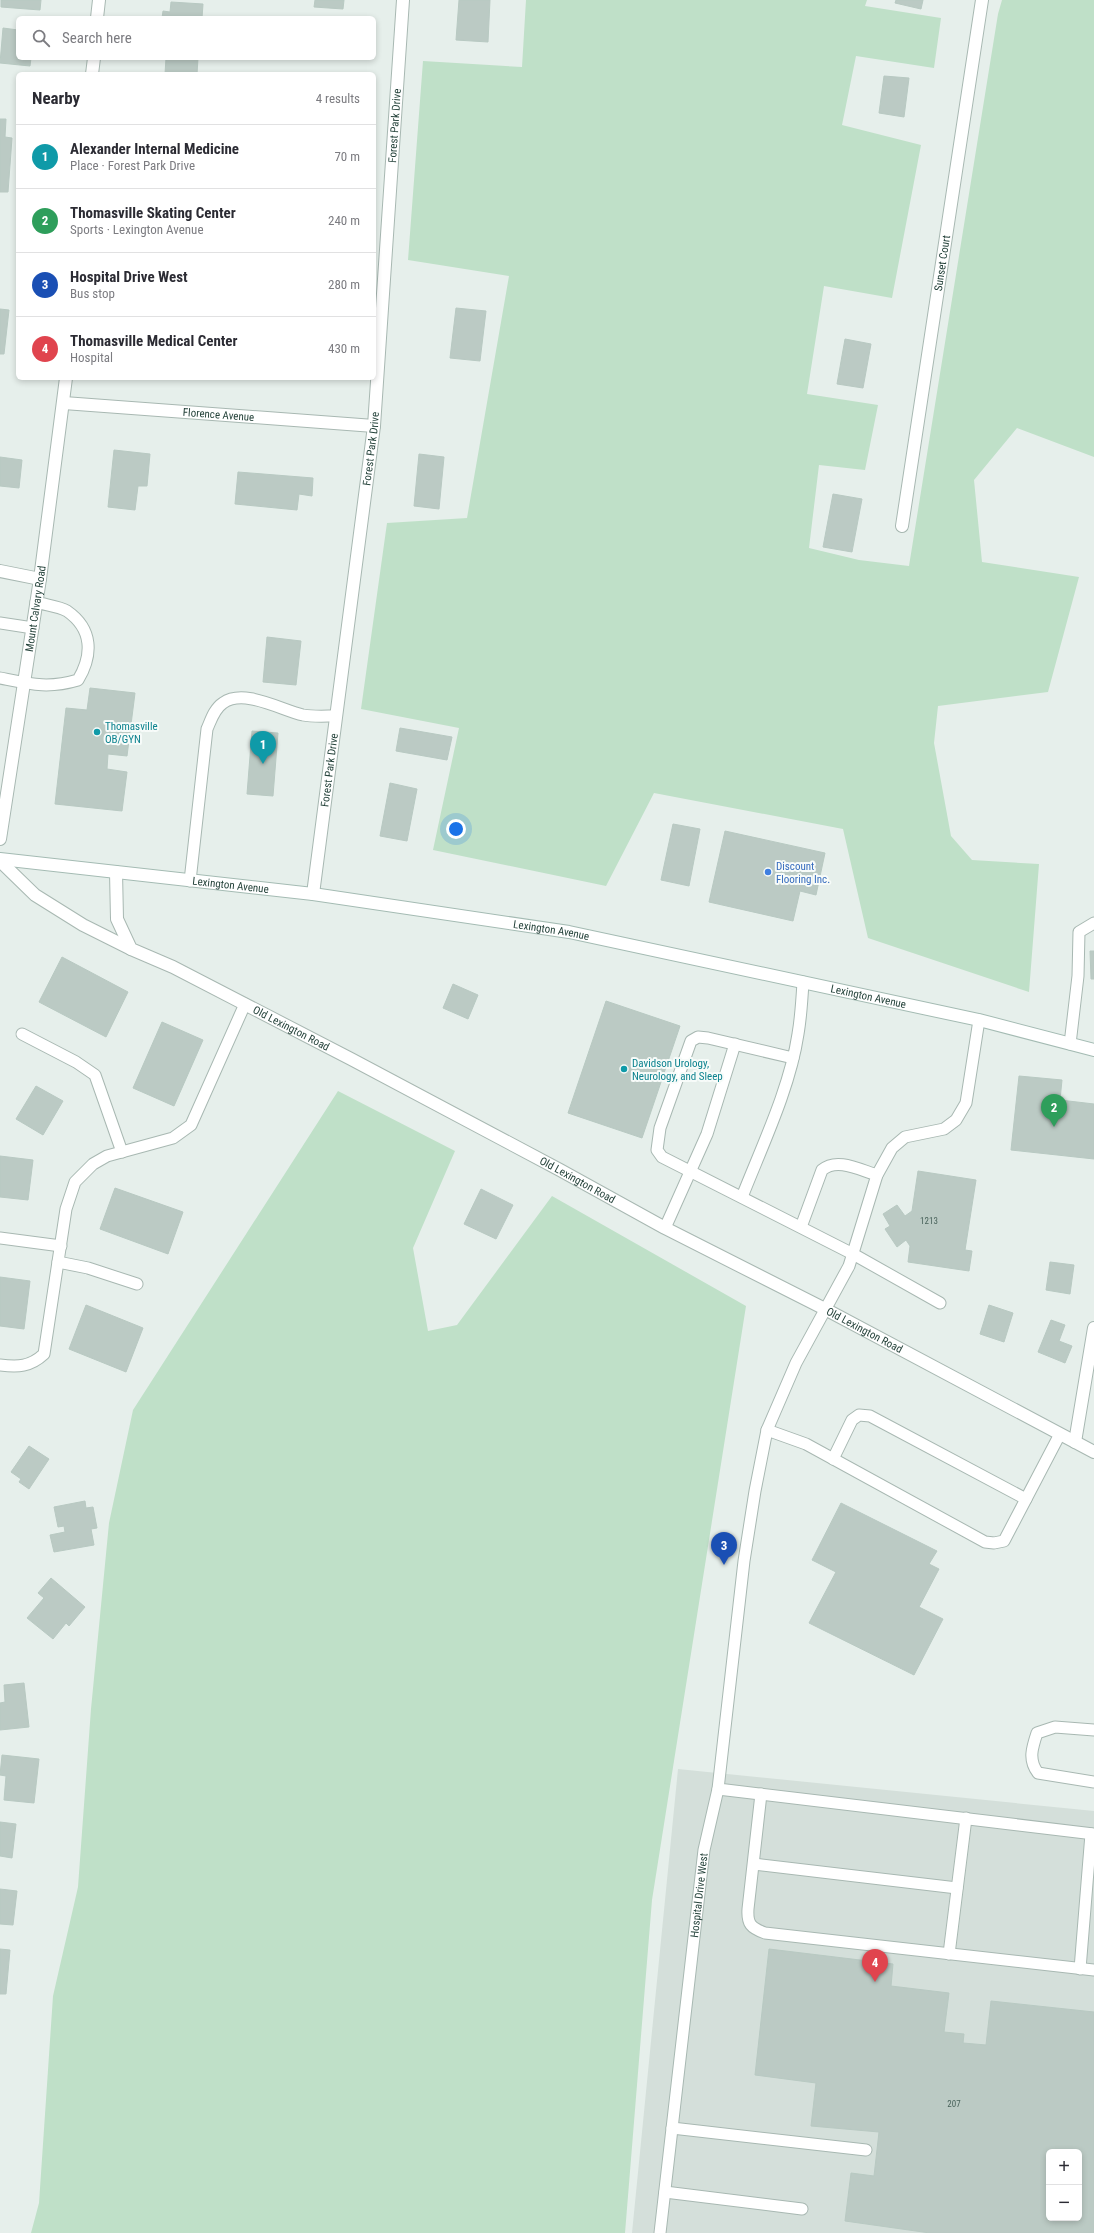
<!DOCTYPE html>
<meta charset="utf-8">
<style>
:root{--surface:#fff;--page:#f7f7f7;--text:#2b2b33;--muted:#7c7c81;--line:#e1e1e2;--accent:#855347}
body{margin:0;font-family:"Roboto Condensed",sans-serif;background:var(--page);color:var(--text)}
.controls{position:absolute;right:12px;bottom:12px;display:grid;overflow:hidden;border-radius:6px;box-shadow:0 2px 6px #0003}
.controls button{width:36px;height:36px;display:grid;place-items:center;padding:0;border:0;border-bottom:1px solid var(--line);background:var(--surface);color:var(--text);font:20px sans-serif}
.you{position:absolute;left:456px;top:829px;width:14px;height:14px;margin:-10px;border:3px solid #fff;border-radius:50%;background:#1a73e8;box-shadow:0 0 0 6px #1a73e833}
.badge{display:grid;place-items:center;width:26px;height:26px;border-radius:50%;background:var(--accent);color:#fff;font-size:13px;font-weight:700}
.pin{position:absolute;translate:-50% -33px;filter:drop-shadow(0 1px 2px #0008)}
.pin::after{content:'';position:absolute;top:21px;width:14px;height:12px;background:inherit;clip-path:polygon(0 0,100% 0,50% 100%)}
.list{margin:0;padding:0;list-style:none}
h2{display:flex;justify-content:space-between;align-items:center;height:52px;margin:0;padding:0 16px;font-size:17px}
h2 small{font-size:13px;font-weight:400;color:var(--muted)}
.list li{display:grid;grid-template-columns:26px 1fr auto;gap:12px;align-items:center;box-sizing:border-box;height:64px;padding:0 16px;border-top:1px solid var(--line)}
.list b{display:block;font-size:15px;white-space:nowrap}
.list p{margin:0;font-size:13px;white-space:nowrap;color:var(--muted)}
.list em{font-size:13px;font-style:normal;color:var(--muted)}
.icon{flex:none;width:22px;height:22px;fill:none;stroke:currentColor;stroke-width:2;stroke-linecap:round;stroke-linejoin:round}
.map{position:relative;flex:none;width:1094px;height:2233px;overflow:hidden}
.search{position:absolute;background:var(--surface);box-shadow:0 2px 6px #0003;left:16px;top:16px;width:360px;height:44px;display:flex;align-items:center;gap:10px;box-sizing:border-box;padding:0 14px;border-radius:6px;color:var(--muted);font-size:15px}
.panel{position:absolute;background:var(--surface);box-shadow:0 2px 6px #0003;left:16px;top:72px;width:360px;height:308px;border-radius:6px}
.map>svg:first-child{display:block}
.built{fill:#d4dfda;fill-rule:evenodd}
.green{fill:#bfe0c8}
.building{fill:#bbcac4;stroke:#b8c9c2;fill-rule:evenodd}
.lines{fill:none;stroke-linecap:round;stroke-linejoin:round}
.service-casing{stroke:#a8b8b2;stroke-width:13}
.minor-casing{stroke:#a8b8b2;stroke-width:14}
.tertiary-casing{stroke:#a8b8b2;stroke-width:14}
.secondary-casing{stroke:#a4bbb3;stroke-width:14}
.service{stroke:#fff;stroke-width:11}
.minor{stroke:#fff;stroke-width:12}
.tertiary{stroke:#fff;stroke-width:12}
.secondary{stroke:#fff;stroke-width:12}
.culture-dot{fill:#0f9aa8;stroke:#f7fbf9;stroke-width:1.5}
.shop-dot{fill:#3f7fe0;stroke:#f7fbf9;stroke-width:1.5}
.labels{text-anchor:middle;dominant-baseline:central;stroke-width:4;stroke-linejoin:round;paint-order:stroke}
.number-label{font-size:9px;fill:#4a645c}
.street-label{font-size:11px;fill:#24423a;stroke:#f7fbf9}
.culture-label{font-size:11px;fill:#0d838f;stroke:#f7fbf9;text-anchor:start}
.shop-label{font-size:11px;fill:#366cbe;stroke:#f7fbf9;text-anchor:start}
</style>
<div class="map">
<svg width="1094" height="2233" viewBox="0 0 1094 2233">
<rect width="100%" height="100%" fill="#e6efeb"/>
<!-- built -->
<path class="built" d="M678,1769L1094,1811V2233H632ZM1049,2152H1079V2218H1049Z"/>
<!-- green -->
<path class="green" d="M526,0H867L865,6L941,18L934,68L856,56L842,125L921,145L892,298L824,286L807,394L878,405L865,470L819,465L809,548L859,560L909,566L998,14L1002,0H1094V457L1017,428L974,480L982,562L1079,577L1048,692L938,706L934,743L951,836L972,860L1039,864L1029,992L868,938L843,829L654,793L606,886L433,850L459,728L361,709L387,523L467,518L509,276L408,260L423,61L522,67Z
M338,1091L455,1151L413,1248L428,1331L457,1325L552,1196L746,1306L652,1900L625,2233H31L39,2203L53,1996L78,1887L91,1709L109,1523L133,1410Z"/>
<!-- building -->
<path class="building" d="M1,0H41L40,10L1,7Z
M315,0H344L343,9L314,7Z
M459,0H490L488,42L456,40Z
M896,0H923L921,9L895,3Z
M171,2L203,4L202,18H162L163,11L170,12Z
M3,28L18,30V58H31L30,66L0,63Z
M166,58H198L197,74H165Z
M884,76L909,78L904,117L879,113Z
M0,119H6L5,137L12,138L8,192H0Z
M456,308L486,311L480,361L450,358Z
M0,309L9,310L4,354H0Z
M845,339L871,344L863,388L837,384Z
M114,450L150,454L147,486H138L135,510L108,507Z
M419,454L444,457L439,509L414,506Z
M0,457L22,460L19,488L0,486Z
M238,472L313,478L312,496L299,494L297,510L235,504Z
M833,494L862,499L852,552L823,547Z
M267,637L301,641L296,685L263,682Z
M90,688L135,693L127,756L108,754L107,769L127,772L122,811L55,804L66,708L87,710Z
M400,728L452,737L447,760L396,751Z
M252,731L278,733L273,796L247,794Z
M390,783L417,789L407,841L380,836Z
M673,824L700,829L689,886L661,880Z
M725,831L825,853L816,895L800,891L793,921L709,902Z
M1090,951H1094V979H1091Z
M62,957L128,992L106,1037L39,1002Z
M453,984L478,995L468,1019L443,1008Z
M606,1001L680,1026L642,1138L568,1113Z
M162,1022L203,1040L174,1106L133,1088Z
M1019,1076L1062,1080L1060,1100L1094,1104V1159L1011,1150Z
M36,1086L63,1101L43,1135L16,1119Z
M0,1156L33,1160L28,1200L0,1197Z
M918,1171L976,1180L965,1250L972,1251L969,1271L908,1262L910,1246L906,1240L897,1247L885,1229L890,1226L883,1214L897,1205L905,1216L912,1211Z
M115,1188L183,1212L168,1254L100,1229Z
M481,1189L513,1205L496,1239L464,1224Z
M1050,1262L1074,1265L1070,1294L1046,1290Z
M0,1277L30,1281L24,1329L0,1326Z
M86,1305L143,1328L126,1372L69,1349Z
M989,1305L1013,1313L1004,1342L980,1334Z
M1051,1320L1065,1325L1059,1341L1072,1346L1065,1363L1038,1352Z
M29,1446L49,1459L29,1489L19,1482L21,1479L11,1472Z
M85,1501L86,1508L93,1507L97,1528L91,1529L94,1545L54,1552L50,1535L65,1532L64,1526L58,1527L54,1507Z
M841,1503L937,1551L929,1564L939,1569L919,1607L943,1619L914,1675L809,1623L836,1572L812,1560Z
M51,1578L85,1607L69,1626L66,1623L53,1639L27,1618L44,1598L38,1593Z
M24,1683L29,1727L0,1730V1703L5,1702L4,1685Z
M2,1755L39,1759L34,1803L4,1800L6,1776L0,1775Z
M0,1822L16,1824L12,1858L0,1856Z
M0,1889L17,1891L13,1925L0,1924Z
M0,1949L10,1950L6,1994H0Z
M769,1949L893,1964L891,1986L949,1993L944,2032L964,2034L963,2043L986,2045L991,2001L1094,2012V2233H930L845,2221L851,2173L874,2176L879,2132L811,2126L816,2083L755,2075ZM1049,2152H1079V2218H1049Z"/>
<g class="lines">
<defs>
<g id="service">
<path d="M0,623L33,628"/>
<path d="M0,678C30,684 48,689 78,680C93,655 93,629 67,611C59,606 45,605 36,602"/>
<path d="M190,881L207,729C211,720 214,709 223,703C244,688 281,710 303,715C313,717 326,716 336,716"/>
<path d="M22,1034L76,1062L95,1075L122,1152"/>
<path d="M1070,1044L1078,976L1079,932L1094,923"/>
<path d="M793,1058L708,1038L698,1037L691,1041L660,1128L657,1150L662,1157L853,1254L940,1303"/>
<path d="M742,1197C762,1146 790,1088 798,1034C801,1017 802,999 803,982"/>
<path d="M801,1227L822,1170C837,1157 860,1170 877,1175"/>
<path d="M665,1228L707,1134L735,1044"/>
<path d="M0,1238L61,1246"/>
<path d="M58,1262L88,1268L137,1284"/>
<path d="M0,1365C18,1367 30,1367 44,1354L66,1209L75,1182L93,1164L107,1156L173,1138L191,1125L245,1004"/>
<path d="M767,1430L806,1444L985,1542L994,1543L1004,1541L1060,1434"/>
<path d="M833,1459L852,1420L859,1415L870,1416L1026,1499"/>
<path d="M1094,1730L1055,1727L1037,1733C1032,1748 1028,1760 1038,1773L1094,1782"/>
<path d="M718,1789L1094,1834"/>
<path d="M761,1794L748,1909C747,1924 751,1928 765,1933L1094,1970"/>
<path d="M754,1864L957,1888"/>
<path d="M949,1954L966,1818"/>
<path d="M1080,1969L1091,1834"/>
<path d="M672,2128L866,2150"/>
<path d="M665,2192L802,2209"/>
<path id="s1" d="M660,2233L704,1850L718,1789L744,1561L755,1491L767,1430L796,1363L849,1266L877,1175L892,1148L905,1137L944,1129L956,1120L966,1103L979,1020"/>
</g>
<g id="minor">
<path id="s2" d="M64,403L374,426"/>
<path id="s3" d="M902,526L982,0"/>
<path d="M0,571L40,579"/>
<path d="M0,861L35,895L83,925L131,949"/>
<path id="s4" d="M116,872L117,919L131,949L173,967L351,1059L560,1170L665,1228L825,1309L1094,1452"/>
<path id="s5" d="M313,894L374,426L403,0"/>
<path d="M1075,1442L1094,1328"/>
</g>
<g id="tertiary">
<path d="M97,18L99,0"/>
<path d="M92,74L94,58"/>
<path id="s6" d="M0,839L40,579L66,378"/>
</g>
<g id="secondary">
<path id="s7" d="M0,859L313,894L569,932L979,1020L1094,1050"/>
</g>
</defs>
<!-- service casing -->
<use href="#service" class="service-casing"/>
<!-- minor casing -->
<use href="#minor" class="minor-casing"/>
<!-- tertiary casing -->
<use href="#tertiary" class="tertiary-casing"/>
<!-- secondary casing -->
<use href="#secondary" class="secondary-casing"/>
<!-- service -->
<use href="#service" class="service"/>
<!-- minor -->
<use href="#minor" class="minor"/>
<!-- tertiary -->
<use href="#tertiary" class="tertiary"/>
<!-- secondary -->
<use href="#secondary" class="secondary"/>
</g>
<!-- markers -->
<g class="culture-dot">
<circle cx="97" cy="732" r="4"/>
<circle cx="624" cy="1069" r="4"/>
</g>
<circle class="shop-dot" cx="768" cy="872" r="4"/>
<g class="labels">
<!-- number labels -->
<g class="number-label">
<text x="929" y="1221">1213</text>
<text x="954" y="2104">207</text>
</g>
<!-- street labels -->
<g class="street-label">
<text stroke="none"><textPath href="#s5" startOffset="773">Forest Park Drive</textPath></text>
<text stroke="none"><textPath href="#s3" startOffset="266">Sunset Court</textPath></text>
<text stroke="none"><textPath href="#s2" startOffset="155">Florence Avenue</textPath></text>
<text stroke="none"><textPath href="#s5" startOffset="449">Forest Park Drive</textPath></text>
<text stroke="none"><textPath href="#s6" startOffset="233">Mount Calvary Road</textPath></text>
<text stroke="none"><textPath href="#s5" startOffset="125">Forest Park Drive</textPath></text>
<text stroke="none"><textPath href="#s7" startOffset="232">Lexington Avenue</textPath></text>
<text stroke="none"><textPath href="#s7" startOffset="556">Lexington Avenue</textPath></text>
<text stroke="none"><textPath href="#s7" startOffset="880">Lexington Avenue</textPath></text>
<text stroke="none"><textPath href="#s4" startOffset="259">Old Lexington Road</textPath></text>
<text stroke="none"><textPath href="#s4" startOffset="583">Old Lexington Road</textPath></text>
<text stroke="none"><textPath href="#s4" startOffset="907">Old Lexington Road</textPath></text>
<text stroke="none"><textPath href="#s1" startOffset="340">Hospital Drive West</textPath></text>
</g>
<!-- culture labels -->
<g class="culture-label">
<text x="105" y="726">Thomasville<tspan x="105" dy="13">OB/GYN</tspan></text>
<text x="632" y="1063">Davidson Urology,<tspan x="632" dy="13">Neurology, and Sleep</tspan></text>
</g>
<!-- shop labels -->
<g class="shop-label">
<text x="776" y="866">Discount<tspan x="776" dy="13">Flooring Inc.</tspan></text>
</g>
</g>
</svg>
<div class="controls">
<button>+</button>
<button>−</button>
</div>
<div class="you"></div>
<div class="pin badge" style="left:263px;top:764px;background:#0f9aa8">1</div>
<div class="pin badge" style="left:1054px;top:1127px;background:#2e9e5b">2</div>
<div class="pin badge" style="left:724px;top:1565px;background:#1a4fb4">3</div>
<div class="pin badge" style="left:875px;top:1982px;background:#e0444e">4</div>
<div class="search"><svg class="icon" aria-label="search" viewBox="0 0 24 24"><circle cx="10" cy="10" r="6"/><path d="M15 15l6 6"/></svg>Search here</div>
<section class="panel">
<h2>Nearby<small>4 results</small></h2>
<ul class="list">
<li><span class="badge" style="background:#0f9aa8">1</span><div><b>Alexander Internal Medicine</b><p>Place · Forest Park Drive</p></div><em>70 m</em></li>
<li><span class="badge" style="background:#2e9e5b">2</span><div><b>Thomasville Skating Center</b><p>Sports · Lexington Avenue</p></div><em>240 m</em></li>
<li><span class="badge" style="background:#1a4fb4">3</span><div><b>Hospital Drive West</b><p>Bus stop</p></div><em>280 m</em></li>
<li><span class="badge" style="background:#e0444e">4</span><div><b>Thomasville Medical Center</b><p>Hospital</p></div><em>430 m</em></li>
</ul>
</section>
</div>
